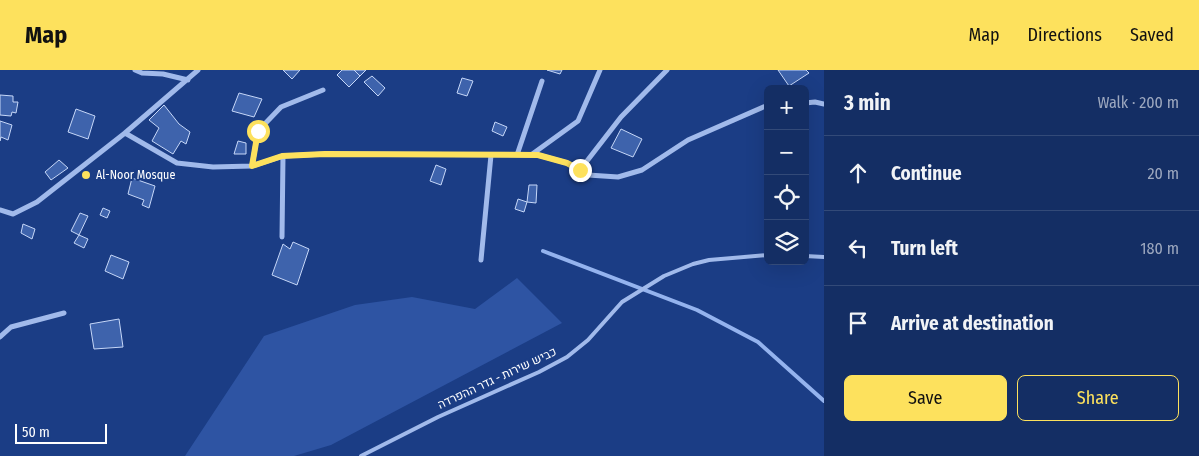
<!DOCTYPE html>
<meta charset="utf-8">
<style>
:root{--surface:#142e64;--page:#1d366a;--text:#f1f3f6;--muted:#9da8bf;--line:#334a78;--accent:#fde15d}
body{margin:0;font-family:"Fira Sans Condensed",Heebo,sans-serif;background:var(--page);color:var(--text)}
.controls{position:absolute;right:15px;top:15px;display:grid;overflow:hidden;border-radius:8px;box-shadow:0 5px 20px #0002}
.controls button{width:45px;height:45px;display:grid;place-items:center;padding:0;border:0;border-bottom:1px solid var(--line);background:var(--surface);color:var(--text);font:25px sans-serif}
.scale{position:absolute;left:15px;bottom:12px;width:92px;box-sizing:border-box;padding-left:5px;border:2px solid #fff;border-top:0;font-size:14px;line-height:18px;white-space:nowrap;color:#fff;-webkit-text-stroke:4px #1b3d85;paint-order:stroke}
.stop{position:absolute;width:15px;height:15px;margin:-11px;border:4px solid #fde15d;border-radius:50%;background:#fff}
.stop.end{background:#fde15d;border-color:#fff;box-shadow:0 1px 5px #0008}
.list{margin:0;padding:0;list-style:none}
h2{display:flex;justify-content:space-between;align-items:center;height:65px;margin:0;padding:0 20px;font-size:21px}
h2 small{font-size:16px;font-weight:400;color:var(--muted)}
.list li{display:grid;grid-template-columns:32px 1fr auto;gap:15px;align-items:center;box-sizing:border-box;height:75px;padding:0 20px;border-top:1px solid var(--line)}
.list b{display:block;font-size:19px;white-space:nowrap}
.list em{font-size:16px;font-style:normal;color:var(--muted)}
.actions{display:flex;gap:10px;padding:15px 20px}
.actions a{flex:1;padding:11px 0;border:1px solid var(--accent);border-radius:8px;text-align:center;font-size:18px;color:var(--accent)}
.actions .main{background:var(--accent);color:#111}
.icon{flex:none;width:28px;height:28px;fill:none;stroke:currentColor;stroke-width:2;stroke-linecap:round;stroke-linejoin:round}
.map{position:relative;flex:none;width:824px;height:386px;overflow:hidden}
header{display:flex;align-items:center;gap:30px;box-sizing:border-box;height:70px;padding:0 25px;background:var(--accent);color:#111}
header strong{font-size:24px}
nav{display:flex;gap:28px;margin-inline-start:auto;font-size:18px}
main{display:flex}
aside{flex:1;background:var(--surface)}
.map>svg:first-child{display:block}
.green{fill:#2e54a3}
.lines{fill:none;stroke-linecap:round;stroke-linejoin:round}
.stream{stroke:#94b3ee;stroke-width:4}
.building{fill:#3e63ac;stroke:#c6d7f8}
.lane{stroke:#a1baeb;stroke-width:4}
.street{stroke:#a1baeb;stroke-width:5}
.route{stroke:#fde15d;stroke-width:6}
.poi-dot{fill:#fde15d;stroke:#1b3d85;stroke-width:2}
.labels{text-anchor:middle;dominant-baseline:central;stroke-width:4;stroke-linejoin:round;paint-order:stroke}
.poi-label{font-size:12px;fill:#fff;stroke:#1b3d85;text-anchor:start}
.street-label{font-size:12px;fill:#fff;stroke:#1b3d85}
</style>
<header>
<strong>Map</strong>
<nav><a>Map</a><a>Directions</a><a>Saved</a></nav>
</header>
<main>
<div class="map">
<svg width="824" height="386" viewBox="0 0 824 386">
<rect width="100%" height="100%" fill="#1b3d85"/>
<!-- green -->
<path class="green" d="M517,208L562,253L331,375L294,386H185L264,266L355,235L412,227L475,239Z"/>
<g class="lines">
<!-- stream -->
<path class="stream" d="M543,181L697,240L758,272L824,331"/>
</g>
<!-- building -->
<path class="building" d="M283,0H300L292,9Z
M342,0H354L360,6L349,17L337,5Z
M354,0H366L360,6Z
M547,0H562L560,4Z
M778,0H806L809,3L789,16Z
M372,6L385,18L378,26L364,12Z
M462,8L473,11L467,26L457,23Z
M239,23L262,29L254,47L232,41Z
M0,25L13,26V32H18L16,43L12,42L11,46L0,45Z
M164,35L179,54L190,62L186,74L181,71L173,84L152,71L159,58L149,50Z
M76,39L95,46L88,69L68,62Z
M0,51L12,55L8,70L1,67L0,71Z
M495,52L507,57L503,66L492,61Z
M621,59L642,69L633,87L611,78Z
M238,71L246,73V84H234Z
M59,90L68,98L51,110L45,102Z
M436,95L446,99L441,115L430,111Z
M132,108L155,116L149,138L142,135L144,130L128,124Z
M529,115H537L536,133L527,132Z
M518,129L527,132L524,142L515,139Z
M103,138L110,141L107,148L100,145Z
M80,143L88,146L79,165L71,161Z
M23,154L35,159L32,169L21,163Z
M79,165L88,169L84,178L74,173Z
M293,172L309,179L297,215L272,205L283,174L290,179Z
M111,185L129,192L123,209L105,201Z
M119,249L123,277L94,279L90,254Z"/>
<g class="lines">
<!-- lane -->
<path class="lane" d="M805,186L824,187
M361,386L438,347L539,302L567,287L588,270L622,232L664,206L693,194L709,190L768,185"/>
<!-- street -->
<path class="street" d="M135,0L142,3L163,4L188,10
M805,33L815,32L824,34
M125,63L198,0
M517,85L542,11
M531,85L578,51L600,0
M252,96L258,61L281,37L323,20
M580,100L621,47L667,0
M0,140L13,144L37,132L125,63L177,93L213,97L252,96L283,86L325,84L538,85L567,93L588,105L618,107L642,100L688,70L768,35
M282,167L283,86
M481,190L491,85
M0,267L11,257L64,243"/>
</g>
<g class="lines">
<!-- route -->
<path class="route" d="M258,61L252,96L282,86L325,84L538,85L567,93L580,100"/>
</g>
<!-- markers -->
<circle class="poi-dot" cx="86" cy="105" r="5"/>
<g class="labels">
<!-- poi labels -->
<g class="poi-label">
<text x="96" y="105">Al-Noor Mosque</text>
</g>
<!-- street labels -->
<g class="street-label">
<text transform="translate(497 308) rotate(-25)">כביש שירות - גדר ההפרדה</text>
</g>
</g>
</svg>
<div class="controls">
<button>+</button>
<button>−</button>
<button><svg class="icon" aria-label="locate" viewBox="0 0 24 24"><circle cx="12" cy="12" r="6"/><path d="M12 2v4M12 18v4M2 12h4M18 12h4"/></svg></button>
<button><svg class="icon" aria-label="layers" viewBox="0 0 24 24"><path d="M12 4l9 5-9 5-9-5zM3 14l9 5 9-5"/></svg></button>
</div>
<div class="scale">50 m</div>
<div class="stop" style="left:258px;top:61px"></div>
<div class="stop end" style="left:580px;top:100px"></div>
</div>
<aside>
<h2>3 min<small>Walk · 200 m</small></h2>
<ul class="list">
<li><svg class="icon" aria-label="ahead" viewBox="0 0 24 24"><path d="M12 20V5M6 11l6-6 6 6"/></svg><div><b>Continue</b></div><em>20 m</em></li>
<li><svg class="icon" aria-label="left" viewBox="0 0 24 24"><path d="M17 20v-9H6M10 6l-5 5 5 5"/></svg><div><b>Turn left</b></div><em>180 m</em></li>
<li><svg class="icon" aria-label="arrive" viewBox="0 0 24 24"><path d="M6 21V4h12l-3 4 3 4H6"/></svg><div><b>Arrive at destination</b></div></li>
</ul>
<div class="actions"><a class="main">Save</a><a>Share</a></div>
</aside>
</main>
